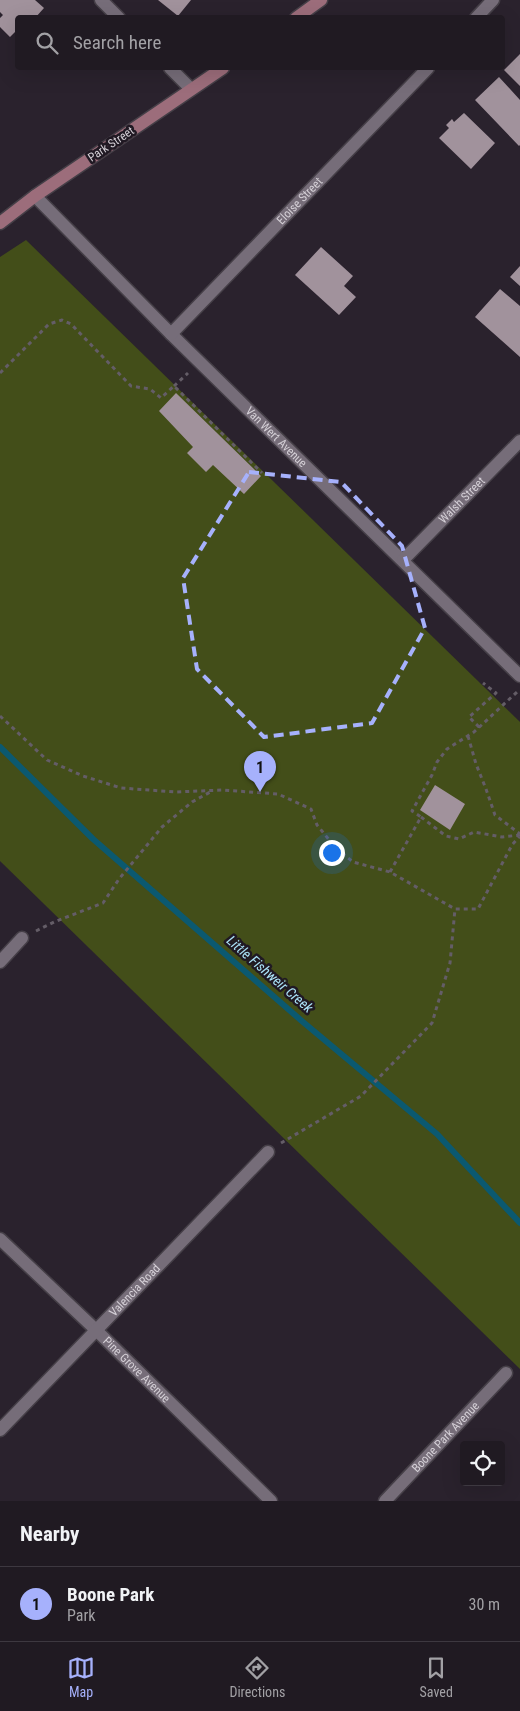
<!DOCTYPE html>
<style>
:root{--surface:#201a22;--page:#2d272f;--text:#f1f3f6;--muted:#a2a1a5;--line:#3d3840;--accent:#a6b1fc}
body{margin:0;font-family:"Roboto Condensed",sans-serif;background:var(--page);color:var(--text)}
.controls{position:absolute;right:15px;bottom:15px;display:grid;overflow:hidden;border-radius:5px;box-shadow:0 5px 20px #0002}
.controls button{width:45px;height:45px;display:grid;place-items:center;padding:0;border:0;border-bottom:1px solid var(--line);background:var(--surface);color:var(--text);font:25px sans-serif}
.you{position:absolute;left:331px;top:852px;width:18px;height:18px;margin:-12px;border:4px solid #fff;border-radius:50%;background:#1a73e8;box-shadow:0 0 0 8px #1a73e833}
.badge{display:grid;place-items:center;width:32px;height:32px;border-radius:50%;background:var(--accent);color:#111;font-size:16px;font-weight:700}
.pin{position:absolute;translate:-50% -41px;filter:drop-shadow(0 1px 2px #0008)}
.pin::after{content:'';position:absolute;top:26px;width:18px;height:15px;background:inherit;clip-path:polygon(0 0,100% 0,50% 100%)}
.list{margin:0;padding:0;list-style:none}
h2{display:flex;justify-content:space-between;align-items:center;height:65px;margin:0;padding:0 20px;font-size:21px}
h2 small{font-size:16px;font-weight:400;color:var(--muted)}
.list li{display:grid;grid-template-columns:32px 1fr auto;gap:15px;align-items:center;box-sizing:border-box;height:75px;padding:0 20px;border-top:1px solid var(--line)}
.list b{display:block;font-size:19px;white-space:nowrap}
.list p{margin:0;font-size:16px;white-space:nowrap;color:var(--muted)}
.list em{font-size:16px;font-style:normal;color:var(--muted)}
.icon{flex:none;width:28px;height:28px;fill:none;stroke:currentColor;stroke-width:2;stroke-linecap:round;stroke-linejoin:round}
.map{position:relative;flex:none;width:520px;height:1501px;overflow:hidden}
.search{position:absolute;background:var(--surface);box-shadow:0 5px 20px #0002;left:15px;right:15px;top:15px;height:55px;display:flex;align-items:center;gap:12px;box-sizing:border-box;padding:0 18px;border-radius:5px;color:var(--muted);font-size:19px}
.sheet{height:140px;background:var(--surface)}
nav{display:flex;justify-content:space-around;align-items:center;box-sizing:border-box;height:70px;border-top:1px solid var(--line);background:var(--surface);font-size:14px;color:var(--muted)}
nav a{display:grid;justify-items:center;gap:2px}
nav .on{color:var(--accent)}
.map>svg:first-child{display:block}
.green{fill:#434e19}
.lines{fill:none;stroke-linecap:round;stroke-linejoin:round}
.stream{stroke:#0b5970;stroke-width:6}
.building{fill:#a1929c}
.street-casing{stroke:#453f47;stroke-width:15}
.secondary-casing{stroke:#453f47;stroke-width:15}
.path{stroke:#645d67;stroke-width:3;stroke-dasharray:4 4;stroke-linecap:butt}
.street{stroke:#766d79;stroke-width:12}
.secondary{stroke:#9c6d7b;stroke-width:12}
.marked{fill:none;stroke:#a6b1fc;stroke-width:4;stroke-dasharray:10 6;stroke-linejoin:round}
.labels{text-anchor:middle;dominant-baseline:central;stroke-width:5;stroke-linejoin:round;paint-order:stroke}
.street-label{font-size:12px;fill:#d5d0d7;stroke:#201923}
.water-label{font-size:14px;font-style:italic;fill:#abe3f8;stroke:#201923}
</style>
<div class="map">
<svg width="520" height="1501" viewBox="0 0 520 1501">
<rect width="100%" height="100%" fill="#2a222d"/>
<!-- green -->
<path class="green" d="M26,240L520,722V1369L0,861V257Z"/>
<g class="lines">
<!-- stream -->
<path class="stream" d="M0,747L93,839L303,1022L437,1134L520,1223"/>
</g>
<!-- building -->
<path class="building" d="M0,0H35L44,8L35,18L30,16L28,18H18V29L10,37L0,27V18L3,15L0,12Z
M158,0H191L178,16Z
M520,54V86L504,70Z
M499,77L520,100V145L519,146L475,100Z
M464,113L495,143L471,169L439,138L449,128L446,125L452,119L454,122Z
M321,247L353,276L344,286L356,297L339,315L295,275Z
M520,266V286L510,277Z
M500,289L520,306V357L475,317Z
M176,393L261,476L244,494L213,465L206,472L187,453L193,447L159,411Z
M435,785L465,804L450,830L420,810Z"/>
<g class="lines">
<defs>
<g id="street">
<path d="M101,0L119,18"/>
<path d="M476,18L493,0"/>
<path d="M170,68L191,89"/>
<path id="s1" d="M35,196L171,334L520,676"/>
<path id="s2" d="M171,334L428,68"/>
<path id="s3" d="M403,560L520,441"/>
<path d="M0,962L22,938"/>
<path id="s4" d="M0,1239L96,1330L271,1501"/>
<path id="s5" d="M0,1430L268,1152"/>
<path id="s6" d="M385,1501L506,1373"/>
</g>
<path id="secondary" d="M296,18L321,0
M0,223L35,196L223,68"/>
</defs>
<!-- street casing -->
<use href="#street" class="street-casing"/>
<!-- secondary casing -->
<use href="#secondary" class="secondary-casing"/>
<!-- path -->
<path class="path" d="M0,373L49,324L62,320L71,324L131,386L150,389L161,398L174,386L262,473
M174,386L188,373
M0,716L47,760L83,776L121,788L176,792L222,790L278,794L311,809L317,825L335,847L353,862L390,872L455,909H478L512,845L520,836
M479,727L469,717L496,693L483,683
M468,736L476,764L486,789L495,815L520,834
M421,817L446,836L459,839L474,832L502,837L520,835
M390,872L421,817L412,811L432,775L437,762L447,749L474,732L517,692
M36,931L54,922L103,903L119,879L162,827L192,802L212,791
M281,1143L361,1096L432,1023L450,963L455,909"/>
<!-- street -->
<use href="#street" class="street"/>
<!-- secondary -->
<use href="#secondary" class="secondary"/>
</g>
<!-- marked area -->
<path class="marked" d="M249,472L341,482L402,546L425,628L372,723L264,737L197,669L183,578Z"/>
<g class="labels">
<!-- street labels -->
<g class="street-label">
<text transform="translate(111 144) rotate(-34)">Park Street</text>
<text stroke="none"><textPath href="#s2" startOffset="185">Eloise Street</textPath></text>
<text stroke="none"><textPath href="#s1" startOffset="341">Van Wert Avenue</textPath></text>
<text stroke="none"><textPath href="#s3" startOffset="84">Walsh Street</textPath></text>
<text stroke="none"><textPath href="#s5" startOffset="194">Valencia Road</textPath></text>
<text stroke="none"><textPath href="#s4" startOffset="189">Pine Grove Avenue</textPath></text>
<text stroke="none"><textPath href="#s6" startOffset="88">Boone Park Avenue</textPath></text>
</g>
<!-- water labels -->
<g class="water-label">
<text transform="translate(270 974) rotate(41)">Little Fishweir Creek</text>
</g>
</g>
</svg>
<div class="controls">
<button><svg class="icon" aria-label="locate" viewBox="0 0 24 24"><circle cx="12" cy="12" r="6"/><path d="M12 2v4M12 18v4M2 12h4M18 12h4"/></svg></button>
</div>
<div class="you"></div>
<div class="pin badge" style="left:260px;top:792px">1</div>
<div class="search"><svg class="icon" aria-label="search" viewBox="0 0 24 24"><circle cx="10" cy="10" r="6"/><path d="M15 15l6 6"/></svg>Search here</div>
</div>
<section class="sheet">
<h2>Nearby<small></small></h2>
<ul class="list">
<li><span class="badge">1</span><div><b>Boone Park</b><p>Park</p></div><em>30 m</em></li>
</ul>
</section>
<nav>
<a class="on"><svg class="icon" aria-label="map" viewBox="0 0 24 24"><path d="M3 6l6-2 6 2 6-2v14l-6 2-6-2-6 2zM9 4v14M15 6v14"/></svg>Map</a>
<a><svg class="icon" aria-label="directions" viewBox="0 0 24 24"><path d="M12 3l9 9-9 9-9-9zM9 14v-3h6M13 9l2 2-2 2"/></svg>Directions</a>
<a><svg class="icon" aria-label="saved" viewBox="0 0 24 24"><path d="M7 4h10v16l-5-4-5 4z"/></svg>Saved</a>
</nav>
